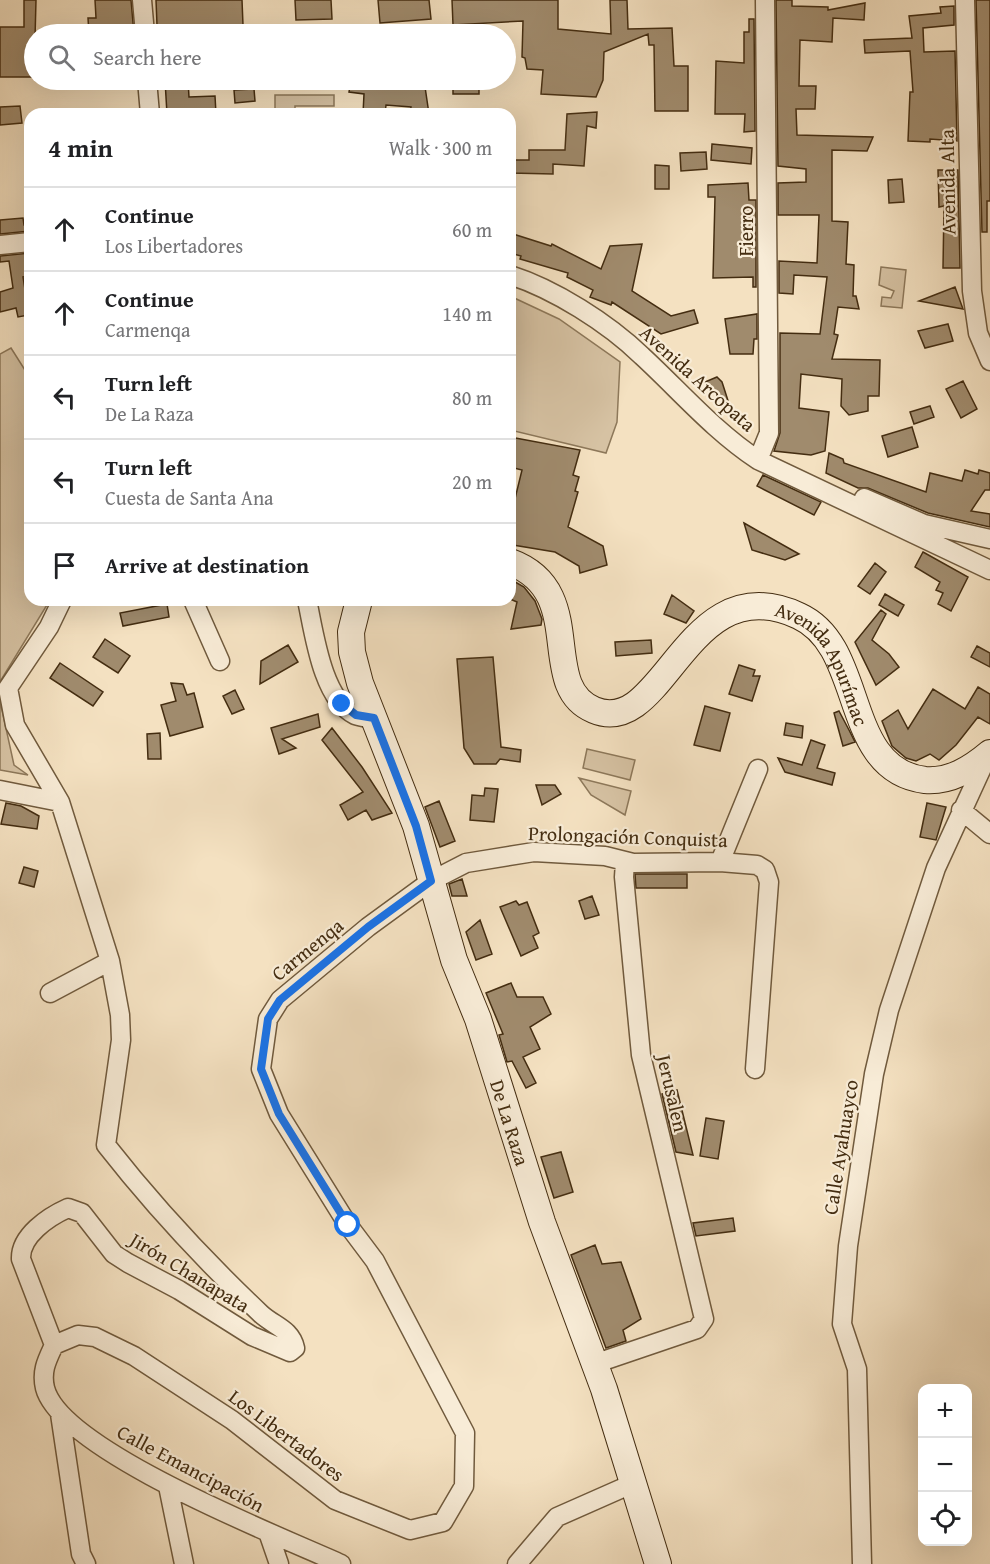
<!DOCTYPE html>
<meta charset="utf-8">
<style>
:root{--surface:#fff;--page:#f6f6f6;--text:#202124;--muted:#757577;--line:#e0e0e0}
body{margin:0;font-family:"Gentium Book Plus",serif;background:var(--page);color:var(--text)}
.controls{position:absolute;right:18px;bottom:18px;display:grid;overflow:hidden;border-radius:12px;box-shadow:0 6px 24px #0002}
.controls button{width:54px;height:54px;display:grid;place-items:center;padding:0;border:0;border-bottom:2px solid var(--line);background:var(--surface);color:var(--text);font:30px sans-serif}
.stop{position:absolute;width:18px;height:18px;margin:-14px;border:4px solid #1a73e8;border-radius:50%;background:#fff}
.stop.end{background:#1a73e8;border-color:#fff;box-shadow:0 2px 6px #0008}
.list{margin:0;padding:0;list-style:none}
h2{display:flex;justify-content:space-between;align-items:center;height:78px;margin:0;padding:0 24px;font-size:26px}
h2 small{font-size:20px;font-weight:400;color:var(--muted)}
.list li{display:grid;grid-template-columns:39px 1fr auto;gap:18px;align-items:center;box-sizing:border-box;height:84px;padding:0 24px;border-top:2px solid var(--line)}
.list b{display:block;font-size:22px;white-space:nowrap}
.list p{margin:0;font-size:20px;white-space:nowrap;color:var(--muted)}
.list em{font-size:20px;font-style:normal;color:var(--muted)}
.icon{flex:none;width:33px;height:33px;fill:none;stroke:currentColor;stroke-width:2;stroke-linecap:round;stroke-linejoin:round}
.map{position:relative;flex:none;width:990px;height:1564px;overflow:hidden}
.search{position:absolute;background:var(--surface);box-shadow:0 6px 24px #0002;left:24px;top:24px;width:492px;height:66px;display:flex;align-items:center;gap:15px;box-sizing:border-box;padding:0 21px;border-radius:33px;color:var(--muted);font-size:22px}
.panel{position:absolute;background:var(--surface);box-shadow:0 6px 24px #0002;left:24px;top:108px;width:492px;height:498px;border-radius:18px}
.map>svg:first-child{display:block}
.green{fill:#d6c2a3;stroke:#8d785a;stroke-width:1.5}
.building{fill:#a08b6d;stroke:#442d11;stroke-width:1.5}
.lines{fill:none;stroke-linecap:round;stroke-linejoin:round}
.street-casing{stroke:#705a3d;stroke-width:21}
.secondary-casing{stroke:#442d11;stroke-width:28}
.street{stroke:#f8ecd7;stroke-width:18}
.secondary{stroke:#f8ecd7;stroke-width:26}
.route{stroke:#1a73e8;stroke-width:8}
.labels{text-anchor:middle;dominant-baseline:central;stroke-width:4.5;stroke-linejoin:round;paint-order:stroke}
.street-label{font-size:20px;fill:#442d11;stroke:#f8ecd7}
</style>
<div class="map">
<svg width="990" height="1564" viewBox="0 0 990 1564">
<rect width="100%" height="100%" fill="#f4e1c1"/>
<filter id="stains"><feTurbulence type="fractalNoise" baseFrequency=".00333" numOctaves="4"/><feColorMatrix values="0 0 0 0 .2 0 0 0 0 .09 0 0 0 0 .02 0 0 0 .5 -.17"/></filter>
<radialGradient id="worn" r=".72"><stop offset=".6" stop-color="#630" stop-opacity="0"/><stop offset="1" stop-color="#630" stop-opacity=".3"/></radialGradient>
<!-- green -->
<path class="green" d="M275,95H334V106H295V114H275Z
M881,267L906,270L902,308L881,306L882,297L891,298L894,291L879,285Z
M510,296L559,319L620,362L617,422L606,453L510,430Z
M11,348L30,378V600H50L1,680L0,693V354Z
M0,701L14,765L28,775L0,770Z
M587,749L635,760L630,780L583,768Z
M579,778L631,791L625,815L591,795Z"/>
<!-- building -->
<path class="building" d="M24,0H36L34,77H0V27H24Z
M95,0H131L134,34H89L88,18H96Z
M156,0H242L243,25H157Z
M295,0H331L332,19L296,20Z
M378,0H429L431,19L380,23Z
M452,0H558V29L611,34L610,0H627L628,29L672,28L674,66H688V111H655L654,45H649L648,34L604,52L603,80L596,97L541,94L543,70L527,69L525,58L522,57L523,21L453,25Z
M776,0H792V6L828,7V10L865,3L864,20L833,18L832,42L800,40L799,86H816L815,109H796L797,135L873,137L867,151L832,150V221L848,222L846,264L854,265L853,296H856L859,309L838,307L834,334L838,335L832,359L880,360L879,396H868V411L849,415L841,406L842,379L801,374L799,408L829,412L825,451L811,455L774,451L780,433V333L820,334L827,277L794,275L793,294L779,293V261L817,263L819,215H778V183L806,182V169L778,166Z
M976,0H990V201H987V232H982Z
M954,6V25L923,28L924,52L955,51L957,141L930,139V142L908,141L910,92H913L910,51L865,53L864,40L912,38L909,16L941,13L940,7Z
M749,19H754L755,131L744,132L745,114H715L716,61L744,63V32H749Z
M165,80H188L189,97L215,96L216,114H167Z
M351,80H424L429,114H410L411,107L386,105L385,114H363L364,94L349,92Z
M453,80H479V94H453Z
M254,89L255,101L235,103L234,90Z
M20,106L22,123L0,125V107Z
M597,112L596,128L587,126L584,166L553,164V174L510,173V160H529V150H565L567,114Z
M712,144L752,148L751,164L711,160Z
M706,152L707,169L681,171L680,153Z
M655,165L669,166V189H655Z
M938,170H958L960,268H943L944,206L939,207Z
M902,179L904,202L889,203L888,180Z
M748,183L749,200H756V287H753V277L713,278L715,197H708V185Z
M23,218L24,225H30V231L0,234V220Z
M510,233L551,246L552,244L601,269L610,246L642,244L632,291L671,316L694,310L698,323L661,334L612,302L611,305L590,297L593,290L567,277L568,273L520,259L521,256L510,253Z
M30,253V276L23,277L29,315L18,317L16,308L0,312V292L13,288L9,261L0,262V256Z
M955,287L963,309L919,301Z
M757,314V339H754L753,354H730L725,319Z
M948,324L953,341L925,348L918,331Z
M717,377L722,382L731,410L705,382Z
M963,381L977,409L961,418L946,389Z
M930,406L934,417L914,424L910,412Z
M912,427L918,447L888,457L882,436Z
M510,437L580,450L573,475L579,477L575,491L578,492L568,527L603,546L607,565L580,573L579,566L555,552L513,545L510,541V507H513L522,470L510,467Z
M829,453L843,459L844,463L926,492L930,473L962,481L965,470L978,474L979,470L990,473V490H985L971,511L990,514V527L928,513L868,488H858L826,473Z
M763,475L821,502L814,515L757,486Z
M744,523L799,554L785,560L752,550Z
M923,552L968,577L951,611L938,604L943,593L936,590L940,582L915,567Z
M875,563L886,572L870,594L858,586Z
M510,579L524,587L535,601L542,619L541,625L511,629L517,602L510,599Z
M885,594L904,605L898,616L879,605Z
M672,595L694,611L686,623L664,614Z
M167,604L169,617L123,626L120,613Z
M881,610L886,614L872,640L889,654L899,667L876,685L855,642Z
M105,639L130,656L118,673L93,657Z
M651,640L652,653L616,656L615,642Z
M288,645L298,662L260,684L261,661Z
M977,646L990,653V667L971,657Z
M493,657L501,747L521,750L520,762L500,759L496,764H474L464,748L457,659Z
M60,663L103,692L93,706L50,678Z
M739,665L755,670L753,676H760L752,701L729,694Z
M171,683L183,684L187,695L194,693L203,727L170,736L161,705L176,701Z
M978,687L990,694V724L978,717L956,745L939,760L930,754L916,761L906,758L892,746L882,721L898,710L908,729L933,689L965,709Z
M235,690L244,709L232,714L223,696Z
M705,706L730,713L720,751L694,745Z
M839,711L849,730L855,742L843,746L834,713Z
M318,714L320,727L282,739L296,748L279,754L271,728Z
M786,723L803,726L802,738L784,735Z
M332,728L362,767L392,813L372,820L366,810L348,820L340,805L363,792L322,740Z
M160,733L161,759H148L147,734Z
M811,740L825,745L817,768L835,773L832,785L785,772L778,758L802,765Z
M536,785H555L561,794L542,805Z
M485,788L498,789L494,822L470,820L472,795L484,796Z
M439,801L455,841L440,847L425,807Z
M6,803L21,806L39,816L37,829L1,824Z
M927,803L946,807L936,840L920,837Z
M24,867L38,871L34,887L19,883Z
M635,874H687V888H636Z
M462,879L467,896H452L449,884Z
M592,896L599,915L585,919L579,901Z
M516,901L519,905L527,902L539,933L533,936L538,948L521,956L500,907Z
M480,920L492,954L476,960L466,932Z
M511,983L517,997H543L551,1014L530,1027L540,1049L523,1057L536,1083L526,1088L512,1061L507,1062L499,1035L503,1034L486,993Z
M677,1090L693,1155L676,1152L662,1094Z
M706,1118L724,1121L718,1159L700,1156Z
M561,1152L573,1192L554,1198L541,1157Z
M733,1218L735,1231L696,1236L693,1223Z
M595,1245L602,1264L621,1262L641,1319L623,1330L626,1341L606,1348L571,1255Z"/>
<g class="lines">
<defs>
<path id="street" d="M142,0L145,34
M965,0L972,291L978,333L990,361
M147,80L150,114
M0,245L30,242
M510,275C554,289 608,323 642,356C680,391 714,431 758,460L990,570
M758,460L769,433L765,0
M864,498L924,524L990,539
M193,600L220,661
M307,600C314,632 322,699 355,715C361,717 368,718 374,719
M0,790L60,802
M961,810L990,834
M720,862L758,769
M50,993L110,961
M54,1345L21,1259C20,1236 48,1217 68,1208L82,1213L114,1254L128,1263L179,1290L252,1336L290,1352L295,1348C291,1329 274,1326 261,1314C206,1262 153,1205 106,1145L121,1040L120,1015L110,961L60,802L15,725L8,688L49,627L62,600
M594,1364L697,1329L704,1319L641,1055L624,877L625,862
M60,1414L81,1554L86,1564
M168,1486L184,1564
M269,1535L279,1564
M341,1564C282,1537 61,1451 45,1388C41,1371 47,1360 54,1345L78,1335L95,1337L134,1356L232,1420L335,1500L410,1530L443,1522L464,1486L465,1433L375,1261L348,1225L279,1114L261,1069L268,1019L280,1000L368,927L431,881L466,863L534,852L605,856L633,863L720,862L757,865L765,870L769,882L755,1069
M517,1564L557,1517L634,1483
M862,1564L857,1369L842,1324L848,1246L874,1074L889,1010L936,868L987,757"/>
<g id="secondary">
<path id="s1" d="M510,562C590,591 536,686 594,710C665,740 686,563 799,616C867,647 841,770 925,780C950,782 971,769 990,753"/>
<path id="s2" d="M359,600L351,632L352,652L360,683L416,826L454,960L478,1019L542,1222L604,1389L658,1564"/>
</g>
</defs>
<!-- street casing -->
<use href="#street" class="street-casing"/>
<!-- secondary casing -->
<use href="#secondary" class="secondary-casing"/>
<!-- street -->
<use href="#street" class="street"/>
<!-- secondary -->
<use href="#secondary" class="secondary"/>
</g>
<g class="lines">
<!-- route -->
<path class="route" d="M342,704L356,715L374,718L416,826L431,881L368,927L280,1000L268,1019L261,1069L279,1114L348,1225"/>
</g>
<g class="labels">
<!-- street labels -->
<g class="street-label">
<text transform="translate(947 182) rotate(-91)">Avenida Alta</text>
<text transform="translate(745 231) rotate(-90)">Fierro</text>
<text transform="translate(698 378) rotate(42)">Avenida Arcopata</text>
<text stroke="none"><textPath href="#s1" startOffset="482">Avenida Apurímac</textPath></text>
<text transform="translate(628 836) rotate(2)">Prolongación Conquista</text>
<text transform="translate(307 949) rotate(-39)">Carmenqa</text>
<text transform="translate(673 1093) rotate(77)">Jerusalen</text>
<text stroke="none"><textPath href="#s2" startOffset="550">De La Raza</textPath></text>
<text transform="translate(840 1147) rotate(-81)">Calle Ayahuayco</text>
<text transform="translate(190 1272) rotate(31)">Jirón Chanapata</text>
<text transform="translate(287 1435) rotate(37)">Los Libertadores</text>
<text transform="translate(191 1468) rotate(28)">Calle Emancipación</text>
</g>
</g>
<rect width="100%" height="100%" filter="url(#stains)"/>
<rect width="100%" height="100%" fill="url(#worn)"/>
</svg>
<div class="controls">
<button>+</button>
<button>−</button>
<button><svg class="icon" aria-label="locate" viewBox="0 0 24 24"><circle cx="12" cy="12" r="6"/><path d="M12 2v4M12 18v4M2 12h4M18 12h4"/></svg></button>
</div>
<div class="stop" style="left:348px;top:1225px"></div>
<div class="stop end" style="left:342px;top:704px"></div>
<div class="search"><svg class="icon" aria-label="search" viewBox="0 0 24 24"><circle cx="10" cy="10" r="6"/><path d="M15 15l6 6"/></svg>Search here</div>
<section class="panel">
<h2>4 min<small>Walk · 300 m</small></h2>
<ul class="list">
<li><svg class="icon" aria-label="ahead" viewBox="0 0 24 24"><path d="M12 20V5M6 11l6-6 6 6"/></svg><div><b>Continue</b><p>Los Libertadores</p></div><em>60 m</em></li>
<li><svg class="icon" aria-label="ahead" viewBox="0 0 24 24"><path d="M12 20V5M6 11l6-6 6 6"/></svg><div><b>Continue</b><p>Carmenqa</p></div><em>140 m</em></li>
<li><svg class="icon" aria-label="left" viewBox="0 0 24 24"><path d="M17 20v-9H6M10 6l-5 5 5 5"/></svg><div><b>Turn left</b><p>De La Raza</p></div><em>80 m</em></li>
<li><svg class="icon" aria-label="left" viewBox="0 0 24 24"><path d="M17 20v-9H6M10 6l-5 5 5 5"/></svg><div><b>Turn left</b><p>Cuesta de Santa Ana</p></div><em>20 m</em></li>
<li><svg class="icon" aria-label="arrive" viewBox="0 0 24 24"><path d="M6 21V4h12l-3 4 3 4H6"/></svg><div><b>Arrive at destination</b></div></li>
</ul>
</section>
</div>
